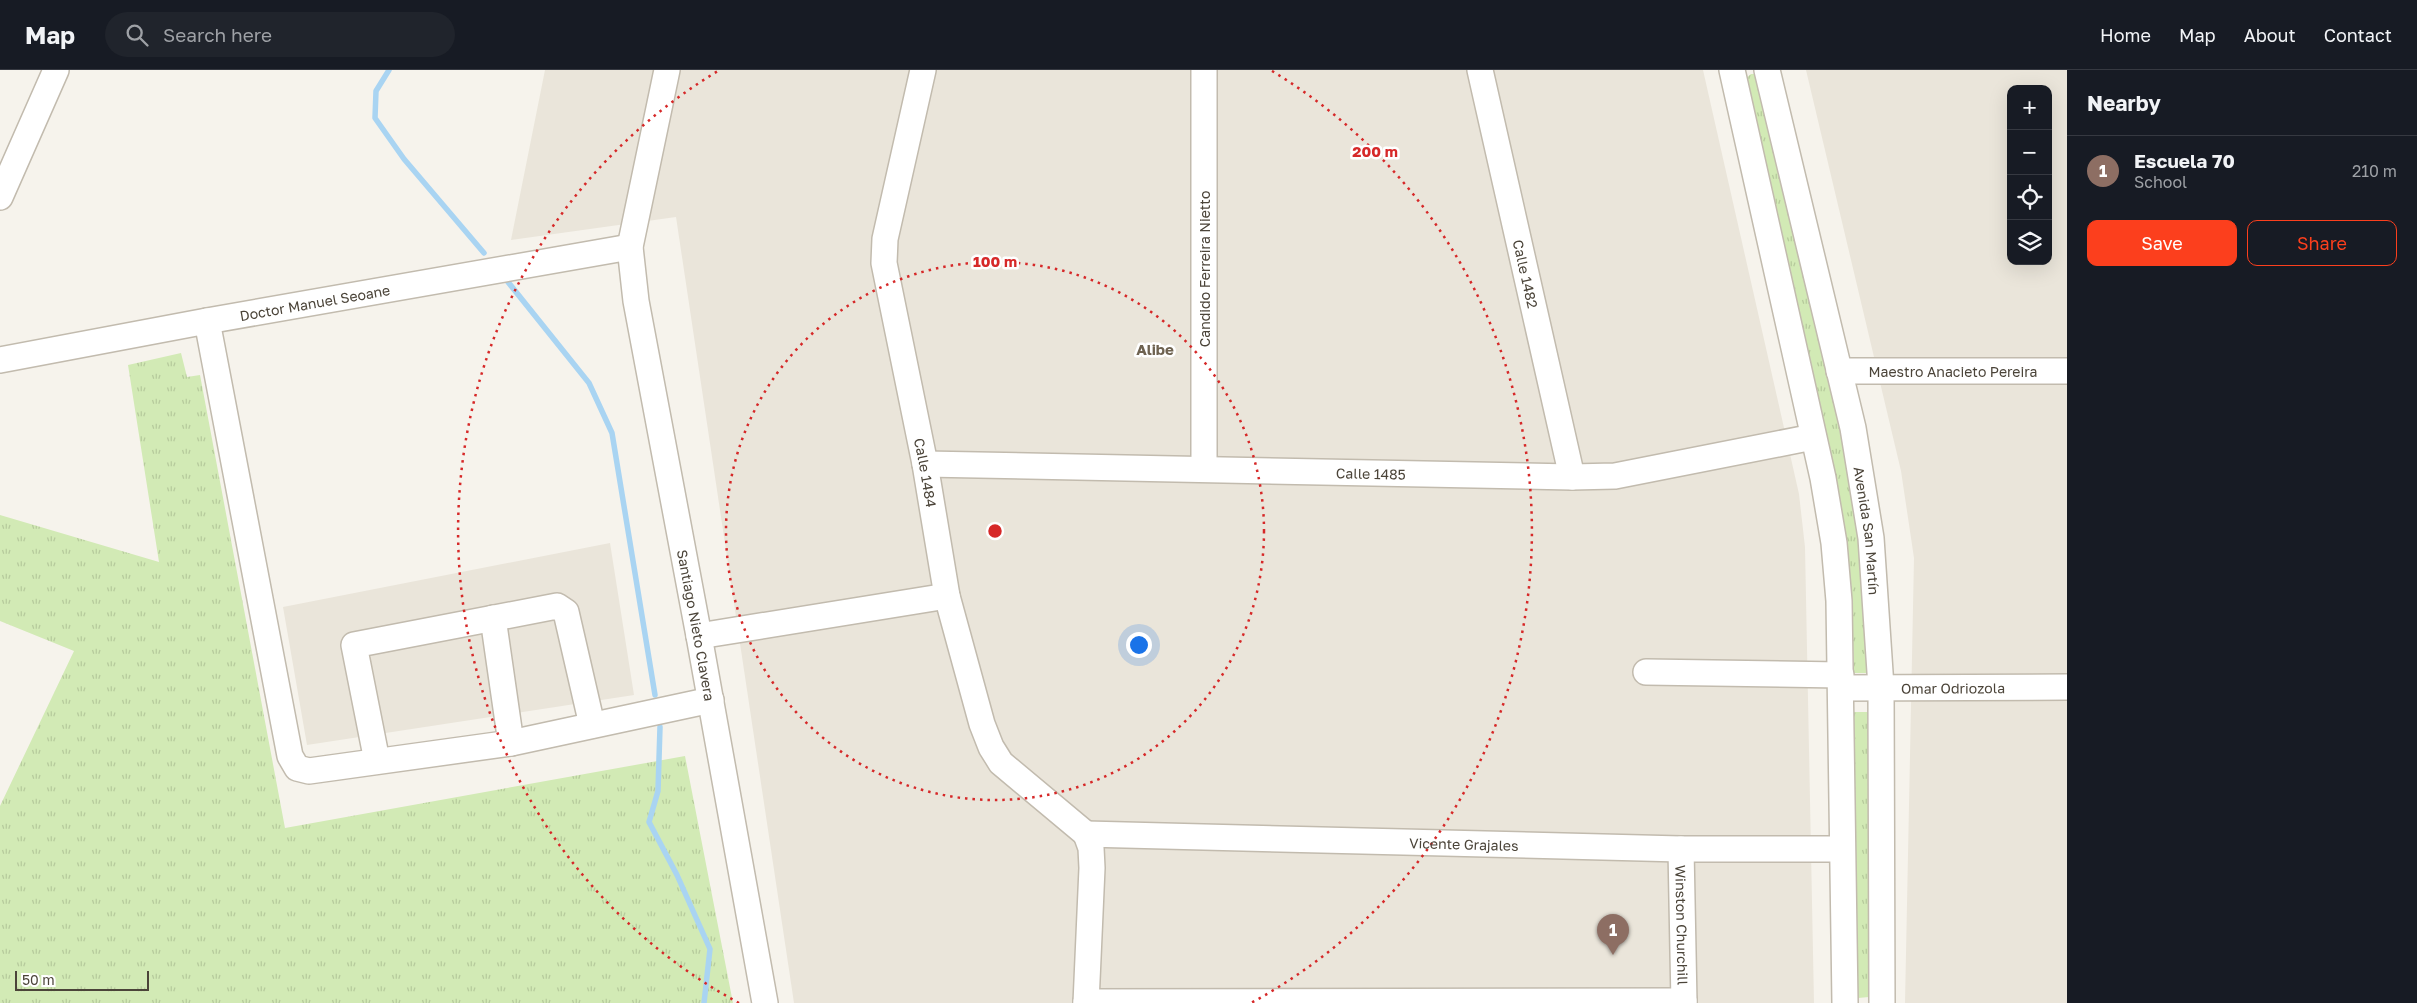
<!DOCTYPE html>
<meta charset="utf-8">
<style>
:root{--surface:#171b24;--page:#20242c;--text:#f1f3f6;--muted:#9ea1a6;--line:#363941;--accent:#fc3f1d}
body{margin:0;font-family:"Golos Text",sans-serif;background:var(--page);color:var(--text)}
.controls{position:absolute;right:15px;top:15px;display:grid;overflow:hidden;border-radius:10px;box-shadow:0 5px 20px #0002}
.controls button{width:45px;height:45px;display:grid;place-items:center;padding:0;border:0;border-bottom:1px solid var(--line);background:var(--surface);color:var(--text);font:25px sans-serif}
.scale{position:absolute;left:15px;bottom:12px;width:134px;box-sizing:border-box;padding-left:5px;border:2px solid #4b4439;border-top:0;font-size:14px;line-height:18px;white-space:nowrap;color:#4b4439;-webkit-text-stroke:4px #fff;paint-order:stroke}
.you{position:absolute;left:1138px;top:574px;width:18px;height:18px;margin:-12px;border:4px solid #fff;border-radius:50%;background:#1a73e8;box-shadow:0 0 0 8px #1a73e833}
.badge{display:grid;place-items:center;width:32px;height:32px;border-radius:50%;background:var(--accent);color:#fff;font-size:16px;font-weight:700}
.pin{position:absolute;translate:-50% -41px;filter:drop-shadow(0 1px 2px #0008)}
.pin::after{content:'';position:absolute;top:26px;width:18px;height:15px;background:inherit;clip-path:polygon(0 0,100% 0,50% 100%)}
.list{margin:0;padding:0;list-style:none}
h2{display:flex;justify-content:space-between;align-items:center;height:65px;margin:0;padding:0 20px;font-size:21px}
h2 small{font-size:16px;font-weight:400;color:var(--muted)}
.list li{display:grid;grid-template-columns:32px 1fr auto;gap:15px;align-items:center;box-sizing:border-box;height:70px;padding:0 20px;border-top:1px solid var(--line)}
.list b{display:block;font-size:19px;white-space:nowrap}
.list p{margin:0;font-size:16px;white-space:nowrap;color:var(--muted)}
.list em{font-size:16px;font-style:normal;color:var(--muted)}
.actions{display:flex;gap:10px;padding:15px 20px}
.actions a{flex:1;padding:11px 0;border:1px solid var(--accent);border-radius:10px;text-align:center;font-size:18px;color:var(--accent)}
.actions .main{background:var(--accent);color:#fff}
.icon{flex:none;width:28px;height:28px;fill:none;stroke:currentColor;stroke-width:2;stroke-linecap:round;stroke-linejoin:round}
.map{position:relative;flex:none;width:2067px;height:933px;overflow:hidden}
header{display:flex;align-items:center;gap:30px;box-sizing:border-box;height:70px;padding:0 25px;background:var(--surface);border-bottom:1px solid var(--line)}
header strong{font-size:24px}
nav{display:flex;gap:28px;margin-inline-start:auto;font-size:18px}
.search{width:350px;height:45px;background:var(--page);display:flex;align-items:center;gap:12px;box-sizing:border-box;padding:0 18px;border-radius:28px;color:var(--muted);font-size:19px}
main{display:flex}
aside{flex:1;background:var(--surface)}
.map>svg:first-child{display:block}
.residential{fill:#eae5da;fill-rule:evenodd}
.grass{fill:url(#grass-tufts)}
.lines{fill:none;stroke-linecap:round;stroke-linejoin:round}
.stream{stroke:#a9d4f2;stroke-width:5.5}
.minor-casing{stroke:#c2bbae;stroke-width:28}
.minor{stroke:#fff;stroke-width:25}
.ring{fill:none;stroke:#d62828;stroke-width:2.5;stroke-dasharray:2.5 5}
.labels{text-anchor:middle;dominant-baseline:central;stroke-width:5;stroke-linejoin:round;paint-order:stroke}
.street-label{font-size:14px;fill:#4b4439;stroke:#fff}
.neighbourhood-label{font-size:15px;font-weight:bold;fill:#6e6250;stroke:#fff}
.centre{fill:#d62828;stroke:#fff;stroke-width:2.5}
.ring-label{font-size:15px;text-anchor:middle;font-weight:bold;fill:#d62828;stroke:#fff;stroke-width:5;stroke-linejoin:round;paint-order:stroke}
</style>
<header>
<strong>Map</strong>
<div class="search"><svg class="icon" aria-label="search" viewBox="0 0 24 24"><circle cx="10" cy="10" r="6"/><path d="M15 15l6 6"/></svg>Search here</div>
<nav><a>Home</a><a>Map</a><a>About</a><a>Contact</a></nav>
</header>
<main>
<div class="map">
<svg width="2067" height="933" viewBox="0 0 2067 933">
<defs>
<pattern id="grass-tufts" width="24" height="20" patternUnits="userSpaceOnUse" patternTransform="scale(1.25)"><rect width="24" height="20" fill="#d2eab5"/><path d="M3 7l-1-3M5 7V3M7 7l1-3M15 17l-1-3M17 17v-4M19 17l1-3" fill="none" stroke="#b6ca9c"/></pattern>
</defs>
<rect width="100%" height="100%" fill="#f6f3ec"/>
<!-- residential -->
<path class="residential" d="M545,0H1703L1799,424L1805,477L1814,933H794L676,147L511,170Z
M1806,0H2067V933H1905L1914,488L1901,401ZM2011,19H2048V191H2011Z
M610,473L634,625L307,675L283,537Z"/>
<!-- grass -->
<path class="grass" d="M1751,4H1757L1843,361L1861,472L1869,603H1854L1851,513L1846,473L1744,10Z
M181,283L187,307L200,305L285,758L685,686L733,933H0V736L74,581L0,551V445L159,492L128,295Z
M1854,642H1869L1872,924L1869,927L1858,928L1854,923Z"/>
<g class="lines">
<!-- stream -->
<path class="stream" d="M389,0L376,21L375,48L404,89L484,183
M504,207L589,313L612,363L655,625
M660,657L658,721L649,752L677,805L710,879L704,933"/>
<defs>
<g id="minor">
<path id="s1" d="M667,0L630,177L636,231L699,566L765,933"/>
<path id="s2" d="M923,0L885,169L884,193L925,394L947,526L982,654L991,677L1001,693L1086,764"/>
<path d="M1204,0V398"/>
<path id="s3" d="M1480,0L1572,407"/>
<path d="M1732,0L1823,408L1834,473L1839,531L1845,933"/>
<path id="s4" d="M1767,0L1853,358L1871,468L1881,617L1882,933"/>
<path d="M0,127L56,0"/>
<path d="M207,251L290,686L297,698L309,701L511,673L711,630"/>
<path id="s5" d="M0,290L207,251L630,177"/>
<path id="s6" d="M1839,301H2067"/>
<path id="s7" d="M925,394L1572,407L1615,406L1813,367"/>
<path d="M493,548L511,673"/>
<path d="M699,566L947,526"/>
<path d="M1646,602L1841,605"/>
<path id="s8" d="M1841,618L2067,617"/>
<path d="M377,691L354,575L557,536L566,542L592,655"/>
<path id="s9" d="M1086,764L1681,779H1841"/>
<path id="s10" d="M1681,779L1684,933"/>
<path d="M1086,932L1684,931"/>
<path d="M1086,933L1092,798L1091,778L1086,764"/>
</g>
</defs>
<!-- minor casing -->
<use href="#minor" class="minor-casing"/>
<!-- minor -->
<use href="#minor" class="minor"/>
</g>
<!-- distance rings -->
<g class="ring">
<circle cx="995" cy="461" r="269"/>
<path d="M739 933A537 537 0 0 1 718 1M1272 1A537 537 0 0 1 1251 933"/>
</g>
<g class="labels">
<!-- street labels -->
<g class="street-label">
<text transform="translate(1204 199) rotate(-90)">Candido Ferreira Nietto</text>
<text stroke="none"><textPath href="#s3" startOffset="209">Calle 1482</textPath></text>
<text stroke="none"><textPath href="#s5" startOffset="320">Doctor Manuel Seoane</textPath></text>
<text stroke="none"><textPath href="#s6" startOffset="114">Maestro Anacieto Pereira</textPath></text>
<text stroke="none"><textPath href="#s2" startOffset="411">Calle 1484</textPath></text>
<text stroke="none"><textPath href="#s7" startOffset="446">Calle 1485</textPath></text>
<text stroke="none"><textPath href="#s4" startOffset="472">Avenida San Martín</textPath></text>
<text stroke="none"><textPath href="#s1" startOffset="565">Santiago Nieto Clavera</textPath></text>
<text stroke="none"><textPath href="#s8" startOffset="112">Omar Odriozola</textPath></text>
<text stroke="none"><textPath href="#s9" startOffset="378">Vicente Grajales</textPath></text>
<text stroke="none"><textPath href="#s10" startOffset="76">Winston Churchill</textPath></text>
</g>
<!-- neighbourhood labels -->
<g class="neighbourhood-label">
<text x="1155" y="279">Alibe</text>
</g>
</g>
<circle cx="995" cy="461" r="8" class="centre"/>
<g class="ring-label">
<text x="1375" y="87">200 m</text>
<text x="995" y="197">100 m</text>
</g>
</svg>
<div class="controls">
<button>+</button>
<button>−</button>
<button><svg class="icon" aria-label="locate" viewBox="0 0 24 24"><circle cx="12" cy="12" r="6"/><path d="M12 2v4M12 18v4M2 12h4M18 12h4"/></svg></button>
<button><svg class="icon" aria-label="layers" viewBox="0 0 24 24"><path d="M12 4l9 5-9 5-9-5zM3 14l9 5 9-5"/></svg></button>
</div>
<div class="scale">50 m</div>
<div class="you"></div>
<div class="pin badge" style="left:1613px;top:885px;background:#8d6e63">1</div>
</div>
<aside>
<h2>Nearby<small></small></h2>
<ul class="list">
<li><span class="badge" style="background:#8d6e63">1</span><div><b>Escuela 70</b><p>School</p></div><em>210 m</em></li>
</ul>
<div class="actions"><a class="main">Save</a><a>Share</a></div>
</aside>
</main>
